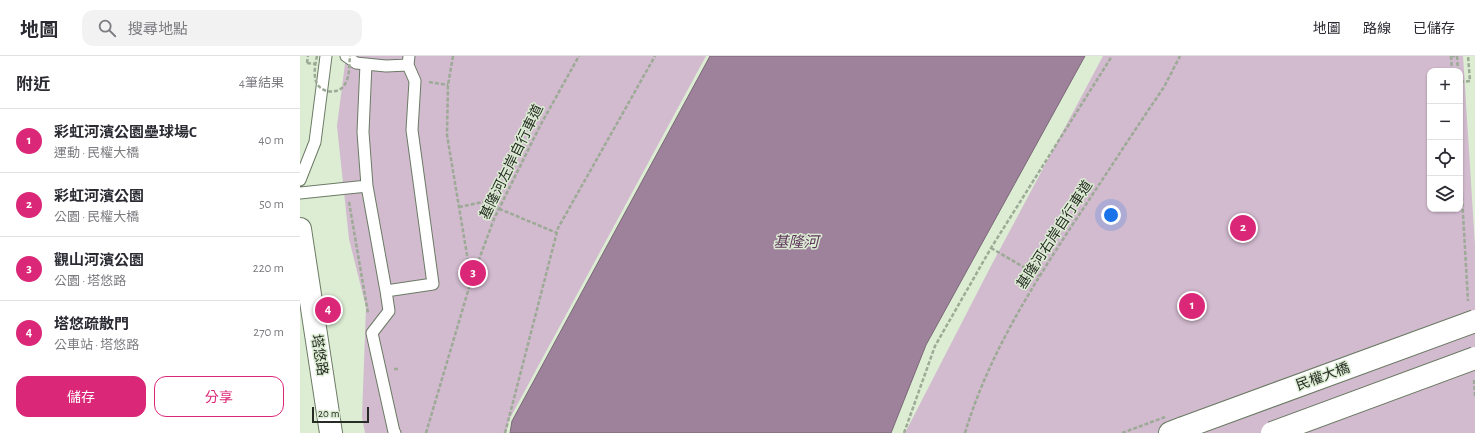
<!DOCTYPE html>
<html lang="zh-TW">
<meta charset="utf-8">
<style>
:root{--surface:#fff;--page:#f2f2f3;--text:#2b2b33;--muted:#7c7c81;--line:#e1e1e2;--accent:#db2777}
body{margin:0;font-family:"Alegreya Sans","Noto Sans TC",sans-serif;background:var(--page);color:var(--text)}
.controls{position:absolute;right:12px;top:12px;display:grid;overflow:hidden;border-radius:8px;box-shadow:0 1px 3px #0004}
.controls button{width:36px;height:36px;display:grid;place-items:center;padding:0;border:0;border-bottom:1px solid var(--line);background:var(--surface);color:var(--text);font:20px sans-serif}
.scale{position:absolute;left:12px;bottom:10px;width:57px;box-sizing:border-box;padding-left:4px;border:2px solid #272d24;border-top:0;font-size:11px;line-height:14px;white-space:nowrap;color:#272d24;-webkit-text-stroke:3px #dcedd4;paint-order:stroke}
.you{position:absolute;left:811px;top:159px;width:14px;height:14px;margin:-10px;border:3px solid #fff;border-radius:50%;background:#1a73e8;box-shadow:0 0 0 6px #1a73e833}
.badge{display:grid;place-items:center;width:26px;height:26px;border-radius:50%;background:var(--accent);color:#fff;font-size:13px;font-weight:700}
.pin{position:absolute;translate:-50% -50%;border:2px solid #fff;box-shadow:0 1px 4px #0006}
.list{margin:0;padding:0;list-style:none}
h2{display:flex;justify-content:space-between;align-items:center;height:52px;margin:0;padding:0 16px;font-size:17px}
h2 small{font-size:13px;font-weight:400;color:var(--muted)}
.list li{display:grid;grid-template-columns:26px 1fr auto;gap:12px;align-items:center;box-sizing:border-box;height:64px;padding:0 16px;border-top:1px solid var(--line)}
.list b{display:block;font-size:15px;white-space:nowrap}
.list p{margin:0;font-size:13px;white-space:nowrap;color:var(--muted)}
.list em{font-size:13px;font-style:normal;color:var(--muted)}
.actions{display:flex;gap:8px;padding:12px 16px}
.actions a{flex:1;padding:9px 0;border:1px solid var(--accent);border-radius:12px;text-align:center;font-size:14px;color:var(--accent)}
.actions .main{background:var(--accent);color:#fff}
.icon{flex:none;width:22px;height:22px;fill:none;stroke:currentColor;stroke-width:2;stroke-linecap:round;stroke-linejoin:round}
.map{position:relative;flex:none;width:1175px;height:377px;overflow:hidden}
header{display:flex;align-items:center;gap:24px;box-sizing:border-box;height:56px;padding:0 20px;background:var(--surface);border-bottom:1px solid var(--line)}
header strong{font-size:19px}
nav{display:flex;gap:22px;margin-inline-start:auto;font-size:14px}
.search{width:280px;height:36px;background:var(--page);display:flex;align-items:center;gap:10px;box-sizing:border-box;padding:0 14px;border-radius:12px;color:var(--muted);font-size:15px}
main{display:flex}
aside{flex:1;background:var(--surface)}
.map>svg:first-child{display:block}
.green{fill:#d2bacf;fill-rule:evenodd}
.water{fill:#9e819b;stroke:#7a6877}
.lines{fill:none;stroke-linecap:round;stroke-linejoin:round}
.service-casing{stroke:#6b7a64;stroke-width:13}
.secondary-casing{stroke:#6b7a64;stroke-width:24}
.path{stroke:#9caa96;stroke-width:2.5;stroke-dasharray:4 2;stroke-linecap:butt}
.service{stroke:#fff;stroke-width:11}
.secondary{stroke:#fff;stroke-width:22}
.secondary-bridge-casing{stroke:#6b7a64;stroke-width:24;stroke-linecap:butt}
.path-bridge{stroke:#9caa96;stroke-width:2.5;stroke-dasharray:4 2;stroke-linecap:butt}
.secondary-bridge{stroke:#fff;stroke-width:22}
.labels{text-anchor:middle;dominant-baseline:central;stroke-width:3;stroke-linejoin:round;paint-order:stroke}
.street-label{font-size:14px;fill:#272d24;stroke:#dcedd4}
.water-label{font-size:15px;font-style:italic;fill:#5d3359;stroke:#dcedd4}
</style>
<header>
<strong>地圖</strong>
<div class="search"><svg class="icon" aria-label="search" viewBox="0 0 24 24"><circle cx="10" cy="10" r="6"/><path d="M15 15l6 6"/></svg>搜尋地點</div>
<nav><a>地圖</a><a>路線</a><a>已儲存</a></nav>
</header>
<main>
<aside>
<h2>附近<small>4筆結果</small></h2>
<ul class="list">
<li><span class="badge">1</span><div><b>彩虹河濱公園壘球場C</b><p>運動 · 民權大橋</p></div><em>40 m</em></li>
<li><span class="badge">2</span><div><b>彩虹河濱公園</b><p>公園 · 民權大橋</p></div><em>50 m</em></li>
<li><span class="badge">3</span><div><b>觀山河濱公園</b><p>公園 · 塔悠路</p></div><em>220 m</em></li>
<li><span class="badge">4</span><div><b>塔悠疏散門</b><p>公車站 · 塔悠路</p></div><em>270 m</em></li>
</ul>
<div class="actions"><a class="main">儲存</a><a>分享</a></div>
</aside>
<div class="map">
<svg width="1175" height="377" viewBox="0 0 1175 377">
<rect width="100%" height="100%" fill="#dcedd4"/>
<!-- green -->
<path class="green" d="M46,0H406L209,364L206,377H65L62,361L66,251L49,183L37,70Z
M803,0H1163L1175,190V377H605L691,210ZM1130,15H1160V153H1130Z"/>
<!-- water -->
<path class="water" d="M410,0H785L626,289L591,377H210L212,365Z"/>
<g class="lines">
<defs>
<path id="service" d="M46,0L56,7L66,8
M108,9L86,10L66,8L63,76L67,130L86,235L133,228L112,74L115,25L108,9L109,0
M0,124L15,86L26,0
M0,137L67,130
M86,235L89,255L72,277L94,376L95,377"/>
<path id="secondary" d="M0,173L31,377
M870,377L883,372"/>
</defs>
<!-- service casing -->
<use href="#service" class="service-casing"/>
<!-- secondary casing -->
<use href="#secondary" class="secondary-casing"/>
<!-- path -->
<path class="path" d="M153,0L148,29L147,79L171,223
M1151,0H1157L1158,15
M1151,0L1152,15
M7,7L8,0
M129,26L148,29
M1160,26L1170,25L1168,0
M1160,105L1168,245
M49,146L68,257
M159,151L183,146L257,177
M691,192L739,220
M94,313H100
M1174,324L1175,340
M126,377L171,225L194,163L241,68L279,0
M205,377L258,172L355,0
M604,377L635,290L691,192L812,0
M665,377C688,300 731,232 775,165C805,120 834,75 864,31L880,0"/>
<!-- service -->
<use href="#service" class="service"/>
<!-- secondary -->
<use href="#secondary" class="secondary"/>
<defs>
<path id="secondary-bridge" d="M883,372L1175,265
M972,377L1175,302"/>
</defs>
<!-- secondary-bridge casing -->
<use href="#secondary-bridge" class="secondary-bridge-casing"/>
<!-- path-bridge -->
<path class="path-bridge" d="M17,0C15,9 13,19 17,28C23,38 40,38 45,28C50,20 49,9 50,0
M7,7L16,8
M822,377L865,361"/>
<!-- secondary-bridge -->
<use href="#secondary-bridge" class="secondary-bridge"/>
</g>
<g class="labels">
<!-- street labels -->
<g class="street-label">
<text transform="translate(212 106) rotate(-64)">基隆河左岸自行車道</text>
<text transform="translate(755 179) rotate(-57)">基隆河右岸自行車道</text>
<text transform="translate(19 299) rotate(81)">塔悠路</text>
<text transform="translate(1023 321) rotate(-20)">民權大橋</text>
</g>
<!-- water labels -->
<g class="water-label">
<text x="496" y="186">基隆河</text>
</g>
</g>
</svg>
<div class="controls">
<button>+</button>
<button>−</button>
<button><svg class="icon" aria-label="locate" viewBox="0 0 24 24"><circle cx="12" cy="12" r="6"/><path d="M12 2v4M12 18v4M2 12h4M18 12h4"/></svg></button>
<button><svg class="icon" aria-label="layers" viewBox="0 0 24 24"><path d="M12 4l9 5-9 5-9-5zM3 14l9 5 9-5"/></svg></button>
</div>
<div class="scale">20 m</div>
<div class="you"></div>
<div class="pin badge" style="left:892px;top:250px">1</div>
<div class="pin badge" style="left:943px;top:172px">2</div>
<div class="pin badge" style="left:173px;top:217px">3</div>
<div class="pin badge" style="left:28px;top:254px">4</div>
</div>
</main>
